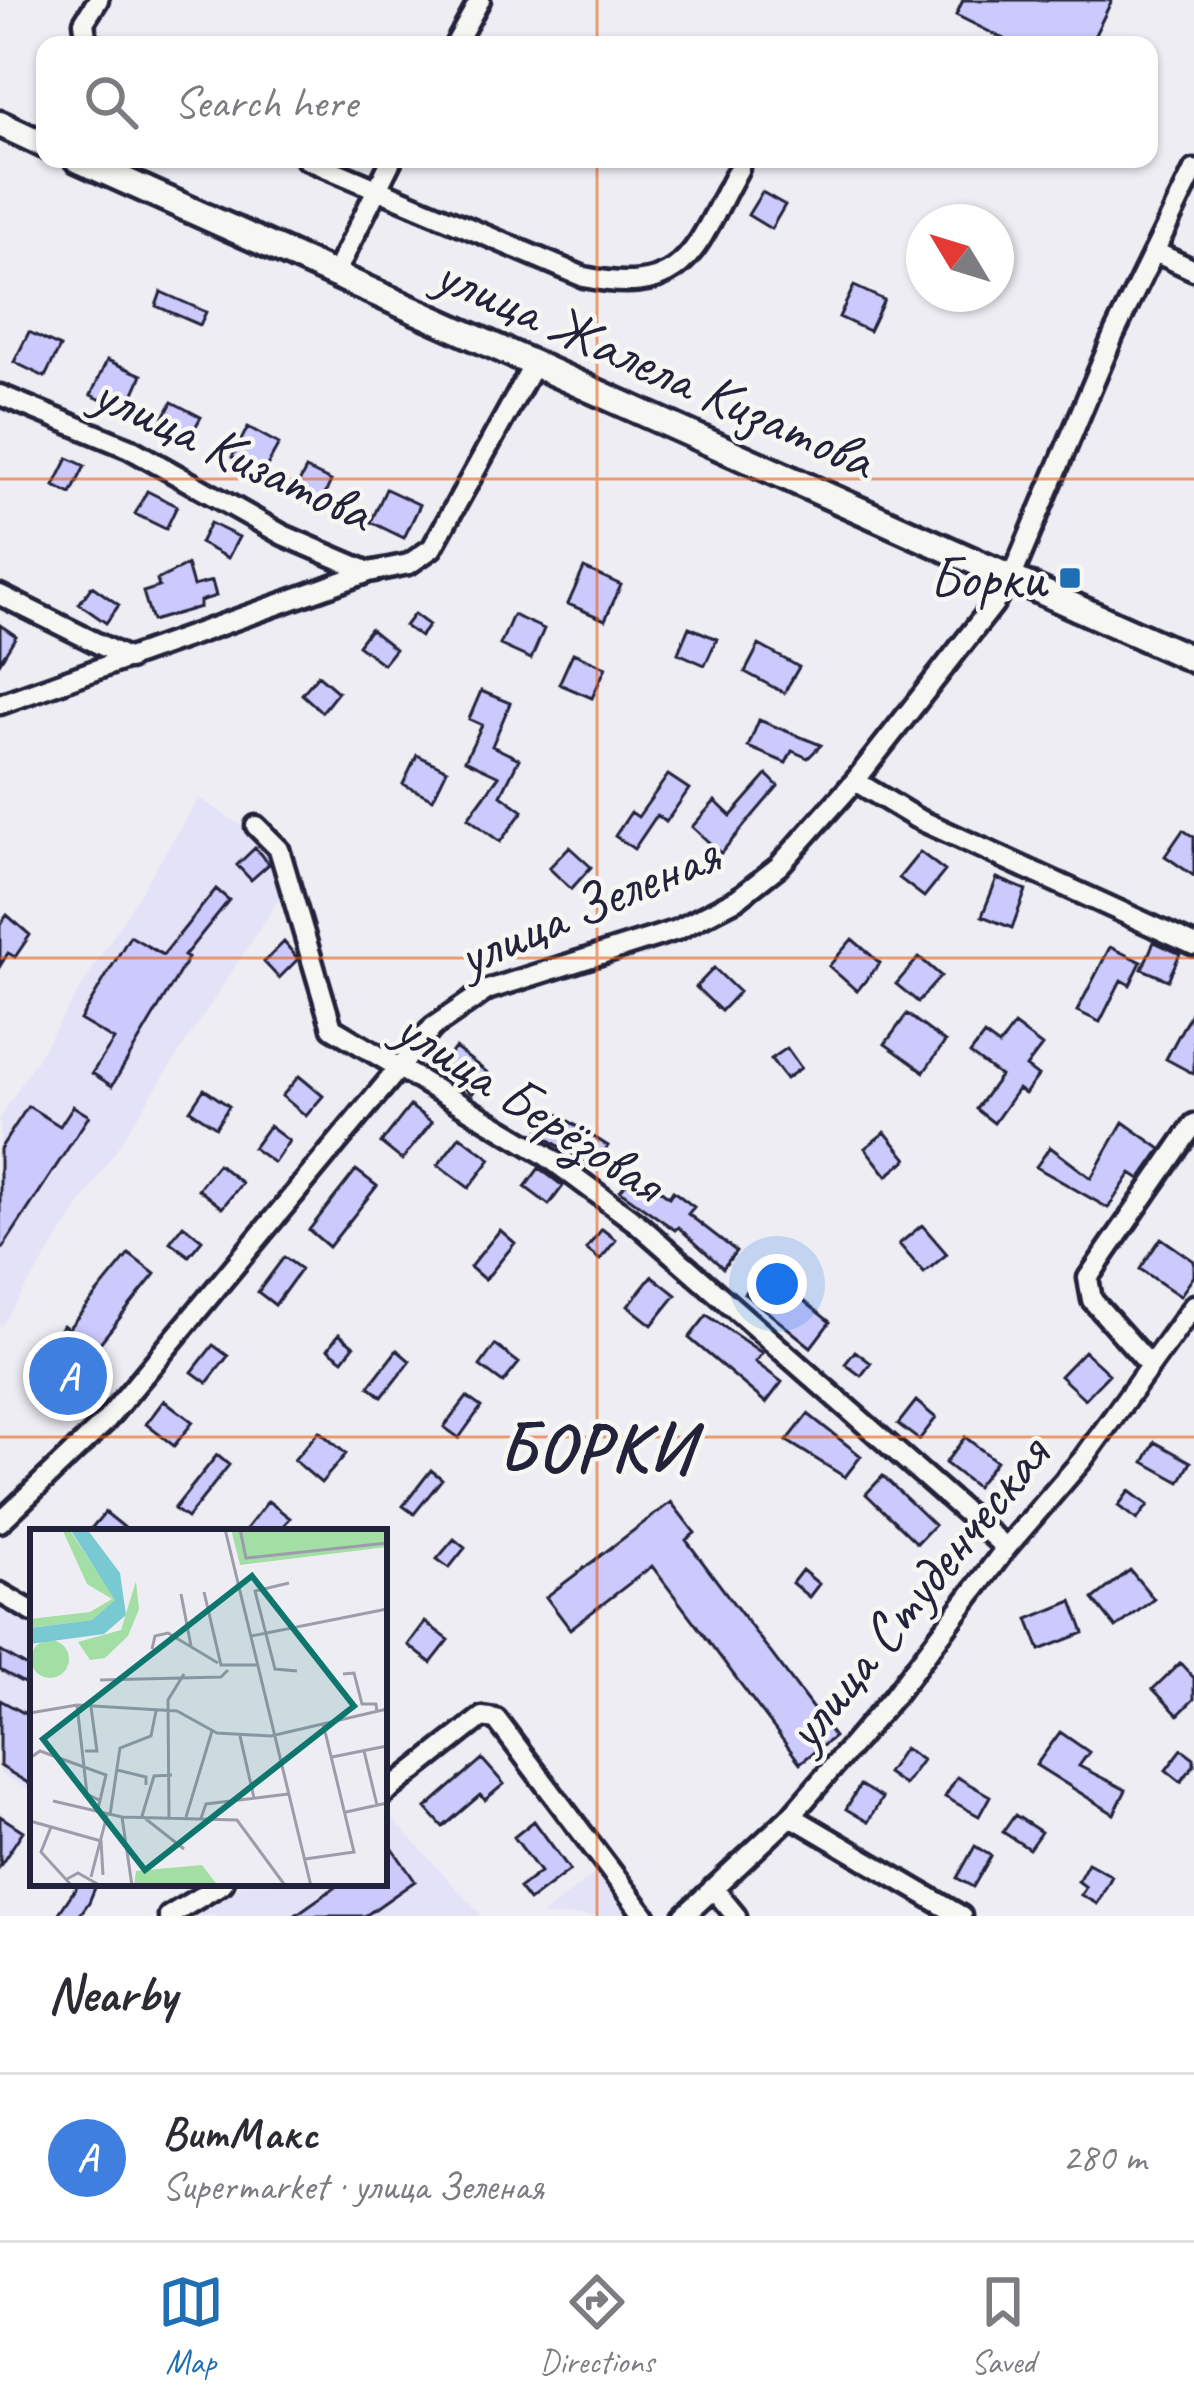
<!DOCTYPE html>
<meta charset="utf-8">
<style>
:root{--surface:#fff;--page:#f2f2f3;--text:#2b2b33;--muted:#7c7c81;--line:#e1e1e2;--accent:#1f6fb2}
body{margin:0;font-family:Caveat,sans-serif;background:var(--page);color:var(--text)}
.compass{position:absolute;left:906px;top:204px;width:108px;height:108px;border-radius:50%;background:var(--surface);box-shadow:0 3px 9px #0004;rotate:308deg}
.you{position:absolute;left:777px;top:1284px;width:42px;height:42px;margin:-30px;border:9px solid #fff;border-radius:50%;background:#1a73e8;box-shadow:0 0 0 18px #1a73e833}
.badge{display:grid;place-items:center;width:78px;height:78px;border-radius:50%;background:var(--accent);color:#fff;font-size:39px;font-weight:700}
.pin{position:absolute;translate:-50% -50%;border:6px solid #fff;box-shadow:0 3px 12px #0006}
.list{margin:0;padding:0;list-style:none}
h2{display:flex;justify-content:space-between;align-items:center;height:156px;margin:0;padding:0 48px;font-size:51px}
h2 small{font-size:39px;font-weight:400;color:var(--muted)}
.list li{display:grid;grid-template-columns:78px 1fr auto;gap:36px;align-items:center;box-sizing:border-box;height:168px;padding:0 48px;border-top:3px solid var(--line)}
.list b{display:block;font-size:45px;white-space:nowrap}
.list p{margin:0;font-size:39px;white-space:nowrap;color:var(--muted)}
.list em{font-size:39px;font-style:normal;color:var(--muted)}
.icon{flex:none;width:66px;height:66px;fill:none;stroke:currentColor;stroke-width:2;stroke-linecap:round;stroke-linejoin:round}
.map{position:relative;flex:none;width:1194px;height:1916px;overflow:hidden}
.search{position:absolute;background:var(--surface);box-shadow:0 3px 9px #0004;left:36px;right:36px;top:36px;height:132px;display:flex;align-items:center;gap:30px;box-sizing:border-box;padding:0 42px;border-radius:24px;color:var(--muted);font-size:45px}
.sheet{height:324px;background:var(--surface)}
nav{display:flex;justify-content:space-around;align-items:center;box-sizing:border-box;height:168px;border-top:3px solid var(--line);background:var(--surface);font-size:33px;color:var(--muted)}
nav a{display:grid;justify-items:center;gap:6px}
nav .on{color:var(--accent)}
.map>svg:first-child{display:block}
.built{fill:#e4e2f6}
.building{fill:#cccafc;stroke:#22223b;stroke-width:3}
.lines{fill:none;stroke-linecap:round;stroke-linejoin:round}
.minor-casing{stroke:#22223b;stroke-width:27}
.major-casing{stroke:#22223b;stroke-width:33}
.minor{stroke:#f6f6f2;stroke-width:18}
.major{stroke:#f6f6f2;stroke-width:24}
.grid{fill:none;stroke:#e8590c;stroke-width:3;stroke-opacity:0.55}
.poi-dot{fill:#1f6fb2;stroke:#f6f6f2;stroke-width:4.5}
.labels{text-anchor:middle;dominant-baseline:central;stroke-width:9;stroke-linejoin:round;paint-order:stroke}
.street-label{font-size:57px;fill:#22223b;stroke:#f6f6f2}
.poi-label{font-size:57px;fill:#22223b;stroke:#f6f6f2;text-anchor:end}
.district-label{font-size:69px;font-weight:bold;letter-spacing:3px;fill:#22223b;stroke:#f6f6f2}
.inset-road{fill:none;stroke:#9c9caa;stroke-width:3}
.view{fill:#0f766e;fill-opacity:0.15;stroke:#0f766e;stroke-width:6}
.inset-edge{fill:none;stroke:#22223b;stroke-width:6}
</style>
<div class="map">
<svg width="1194" height="1916" viewBox="0 0 1194 1916">
<rect width="100%" height="100%" fill="#eeedf4"/>
<filter id="ink" filterUnits="userSpaceOnUse"><feTurbulence type="fractalNoise" baseFrequency=".00833" numOctaves="2"/><feDisplacementMap in="SourceGraphic" scale="24" xChannelSelector="R" yChannelSelector="G"/><feConvolveMatrix kernelMatrix="1 2 1 2 8 2 1 2 1" color-interpolation-filters="sRGB"/></filter>
<g filter="url(#ink)">
<!-- built -->
<path class="built" d="M199,798L263,840L275,855L283,893L0,1328V1118Z
M0,1609L33,1628V1793L0,1773Z
M384,1809L482,1916H188L245,1883H384Z
M597,1872L630,1916H540Z"/>
<!-- building -->
<path class="building" d="M963,0H1112L1090,45H1016L956,15Z
M762,192L785,205L771,229L748,215Z
M854,286L884,300L869,331L839,317Z
M161,292L206,312L200,325L156,306Z
M29,332L60,347L45,377L14,362Z
M107,360L142,375L126,411L91,395Z
M172,402L201,417L185,445L157,430Z
M248,427L279,444L263,473L232,457Z
M68,458L85,466L71,494L54,486Z
M306,469L331,481L320,505L294,492Z
M386,489L420,505L404,538L371,522Z
M147,491L177,506L166,529L135,514Z
M210,523L239,537L228,558L200,543Z
M187,565L193,586L212,581L216,596L200,601V607L152,621L143,592L159,587L157,580Z
M584,568L621,585L605,620L568,604Z
M92,586L119,605L106,623L79,604Z
M414,614L429,625L420,637L405,626Z
M513,615L544,629L531,659L500,645Z
M0,625L16,636L0,662Z
M689,627L717,639L705,665L678,653Z
M370,629L395,649L383,664L358,645Z
M759,645L799,667L784,693L745,672Z
M573,653L606,667L592,698L559,684Z
M318,675L338,692L322,712L302,694Z
M481,691L510,703L492,746L519,759L501,795L523,811L500,842L468,818L499,776L465,760L482,725L469,719Z
M759,720L821,745L808,758L792,751L786,763L748,747Z
M417,755L447,770L433,799L403,784Z
M668,775L689,789L666,822L657,815L634,849L615,836L631,812L638,817Z
M767,775L778,786L721,853L692,827L715,801L731,816Z
M1183,830L1194,837V876L1165,856Z
M569,847L591,867L571,889L549,868Z
M255,848L269,864L251,880L237,865Z
M920,852L945,871L924,897L899,878Z
M997,878L1026,890L1012,928L982,916Z
M216,889L229,900L184,956L188,958L112,1086L92,1073L114,1040L80,1020L130,936L163,955Z
M7,915L30,935L15,957L8,953L0,966V925Z
M852,939L880,963L857,991L829,966Z
M284,942L298,959L279,978L264,962Z
M1154,942L1180,954L1168,980L1142,969Z
M1110,947L1141,962L1130,985L1121,980L1100,1022L1077,1011Z
M919,957L941,976L918,1002L896,984Z
M714,968L739,992L721,1011L696,987Z
M1194,1007V1074L1166,1059Z
M907,1014L945,1042L924,1072L885,1044Z
M1014,1025L1042,1046L1026,1067L1038,1076L1025,1094L1018,1089L994,1123L976,1109L1000,1076L970,1054L984,1035L999,1046Z
M455,1048L488,1073L472,1094L439,1069Z
M787,1048L801,1068L786,1079L771,1059Z
M299,1076L323,1096L306,1116L282,1096Z
M204,1089L229,1106L216,1127L190,1110Z
M28,1106L60,1126L73,1106L89,1116L0,1252V1149Z
M410,1106L432,1122L402,1160L381,1143Z
M553,1111L608,1146L591,1168L538,1132Z
M1123,1122L1161,1149L1140,1179L1131,1173L1108,1208L1036,1167L1050,1147L1091,1178Z
M269,1126L289,1141L274,1163L253,1148Z
M885,1132L907,1159L887,1176L865,1148Z
M460,1136L491,1159L469,1188L438,1165Z
M218,1164L242,1183L222,1208L198,1189Z
M539,1168L563,1186L549,1205L525,1187Z
M356,1170L377,1186L329,1247L309,1230Z
M636,1171L669,1197L673,1191L694,1207L688,1214L736,1251L723,1268L678,1227L675,1230L620,1191Z
M183,1225L202,1240L189,1256L170,1242Z
M922,1225L947,1254L924,1273L899,1244Z
M602,1229L616,1240L600,1260L586,1249Z
M500,1230L515,1243L485,1280L470,1267Z
M1161,1238L1194,1261V1276L1180,1296L1140,1269Z
M129,1254L155,1274L95,1349L89,1344L71,1365L46,1345L63,1325L68,1329Z
M284,1257L301,1269L275,1305L258,1292Z
M766,1270L830,1322L811,1347L744,1293Z
M652,1276L676,1295L652,1325L628,1306Z
M707,1315L762,1353L755,1362L782,1382L766,1403L689,1338Z
M339,1334L354,1346L343,1360L328,1349Z
M213,1345L228,1356L207,1383L192,1372Z
M495,1345L519,1363L503,1383L480,1366Z
M397,1350L410,1361L382,1397L369,1386Z
M855,1351L871,1363L861,1376L845,1364Z
M1084,1351L1109,1374L1085,1399L1060,1376Z
M467,1397L481,1407L459,1438L444,1427Z
M164,1400L193,1422L174,1446L146,1424Z
M916,1401L936,1418L919,1440L898,1424Z
M808,1414L861,1456L845,1477L787,1441Z
M319,1431L346,1454L321,1483L294,1460Z
M965,1437L996,1461L976,1487L945,1463Z
M1155,1442L1191,1462L1180,1482L1144,1462Z
M217,1455L229,1465L187,1518L174,1509Z
M431,1470L442,1479L414,1514L403,1506Z
M883,1476L934,1525L917,1543L866,1494Z
M1129,1491L1148,1505L1137,1520L1118,1506Z
M268,1501L290,1518L278,1532H244Z
M671,1502L695,1533L686,1540L834,1737L800,1763L652,1566L570,1629L546,1597Z
M105,1512L130,1532H88Z
M454,1539L465,1548L449,1568L437,1559Z
M802,1570L819,1584L809,1597L792,1583Z
M1130,1570L1154,1599L1116,1628L1093,1599Z
M1072,1601L1084,1633L1040,1650L1028,1619Z
M425,1622L449,1640L431,1663L408,1645Z
M0,1651L33,1670V1688L0,1670Z
M1180,1663L1194,1678V1699L1178,1715L1153,1689Z
M0,1700L33,1718V1786L0,1766Z
M1060,1732L1089,1752L1079,1766L1126,1790L1114,1814L1036,1765Z
M904,1748L922,1760L904,1785L887,1773Z
M1182,1749L1194,1758V1765L1181,1782L1166,1770Z
M482,1759L504,1784L485,1800L480,1795L443,1827L426,1808Z
M957,1777L990,1796L979,1816L945,1797Z
M860,1785L882,1798L868,1822L846,1809Z
M1015,1815L1041,1832L1029,1849L1003,1832Z
M0,1816L23,1831L0,1866Z
M534,1821L570,1870L529,1901L519,1888L540,1872L514,1837Z
M384,1836L415,1881L365,1916H294L341,1883H384Z
M975,1846L991,1856L973,1887L957,1878Z
M1088,1863L1112,1876L1097,1904L1081,1895L1086,1887L1078,1881Z
M79,1883H97L89,1902L79,1916H57Z"/>
<g class="lines">
<defs>
<path id="minor" d="M87,45L84,22L98,0
M455,45L480,0
M306,159L584,277C688,299 695,247 739,168
M1155,252L1194,270
M334,276L392,159
M0,395L129,448L283,535L369,572L409,564L432,548L534,364
M0,595L129,659
M0,704L369,572
M855,781L916,818L1194,945
M256,826L279,849L332,1028L544,1154L638,1224L1006,1548
M1148,1363L1092,1300L1088,1278L1194,1124
M0,1522L104,1423L433,1027L487,990L677,930L737,899L779,866L855,781L993,605L1016,567L1114,334L1194,170
M0,1593L33,1612
M384,1794L482,1717L496,1719L645,1916
M791,1816L961,1916
M713,1888L736,1916
M169,1916L223,1883
M684,1916L791,1816L894,1696L1006,1548L1083,1459L1194,1305"/>
<path id="major" d="M0,124L45,145
M77,159L1194,660"/>
</defs>
<!-- minor casing -->
<use href="#minor" class="minor-casing"/>
<!-- major casing -->
<use href="#major" class="major-casing"/>
<!-- minor -->
<use href="#minor" class="minor"/>
<!-- major -->
<use href="#major" class="major"/>
</g>
</g>
<!-- grid -->
<path class="grid" d="M597,0V45M597,159V1916M0,479H1194M0,958H1194M0,1437H1194"/>
<!-- markers -->
<rect class="poi-dot" x="1058" y="566" width="24" height="24" rx="6"/>
<g class="labels">
<!-- street labels -->
<g class="street-label">
<text transform="translate(655 366) rotate(24)">улица Жалела Кизатова</text>
<text transform="translate(233 452) rotate(25)">улица Кизатова</text>
<text transform="translate(588 905) rotate(-23)">улица Зеленая</text>
<text transform="translate(530 1105) rotate(33)">улица Берёзовая</text>
<text transform="translate(916 1593) rotate(-51)">улица Студенческая</text>
</g>
<!-- poi labels -->
<g class="poi-label">
<text x="1046" y="578">Борки</text>
</g>
<!-- district labels -->
<g class="district-label">
<text x="597" y="1447">БОРКИ</text>
</g>
</g>
<!-- overview -->
<g transform="translate(30 1529)">
<rect width="357" height="357" fill="#eeedf4"/>
<path d="M32,0H39L86,71L62,91L0,99V90L60,83L82,70L57,55ZM201,0H357V18L210,36ZM106,52L109,80L98,107L75,129L60,131L48,113L91,101ZM1 130a19 19 0 1 1 38 0a19 19 0 1 1-38 0ZM172,336L188,357H104L106,342Z" fill="#a3dfa5"/>
<path d="M40,0H57L90,44L96,86L74,105L0,115V99L62,91L85,71Z" fill="#78c9d2"/>
<path class="inset-road" d="M195,0L281,357M210,0L216,29L357,14M259,54L225,62L245,140L267,142M174,63L191,136H228M151,65L161,117M221,107L357,80M122,120L125,107L138,104L188,134M313,145L324,144L332,175H346L347,183M70,151L191,148L198,141M47,176L57,265L69,271M0,184L47,176L147,182L187,204L241,207L357,180M210,207L224,269M55,222H67L61,178M334,222L347,276M302,228L357,217M0,229L10,222L76,246L67,284M87,241L116,248V256M142,246L124,247L112,287L154,320M23,272L92,288L207,291L254,355M316,283L357,274M80,286L90,219L121,207L126,182M92,288L102,357M156,288L182,202M139,289L138,171L154,145M171,289L176,275L258,265M0,292L71,312L73,346M21,298L11,323L42,357M275,330L324,323L293,194M61,348L77,286M37,350L48,344L71,357"/>
<path class="view" d="M222,47L324,177L115,341L13,210Z"/>
<rect width="357" height="357" class="inset-edge"/>
</g>
</svg>
<svg class="compass" viewBox="-18 -18 36 36"><path d="M0-13l5 13h-10z" fill="#e53935"/><path d="M0 13l5-13h-10z" fill="#7c7c81"/></svg>
<div class="you"></div>
<div class="pin badge" style="left:68px;top:1376px;background:#3f7fe0">A</div>
<div class="search"><svg class="icon" aria-label="search" viewBox="0 0 24 24"><circle cx="10" cy="10" r="6"/><path d="M15 15l6 6"/></svg>Search here</div>
</div>
<section class="sheet">
<h2>Nearby<small></small></h2>
<ul class="list">
<li><span class="badge" style="background:#3f7fe0">A</span><div><b>ВитМакс</b><p>Supermarket · улица Зеленая</p></div><em>280 m</em></li>
</ul>
</section>
<nav>
<a class="on"><svg class="icon" aria-label="map" viewBox="0 0 24 24"><path d="M3 6l6-2 6 2 6-2v14l-6 2-6-2-6 2zM9 4v14M15 6v14"/></svg>Map</a>
<a><svg class="icon" aria-label="directions" viewBox="0 0 24 24"><path d="M12 3l9 9-9 9-9-9zM9 14v-3h6M13 9l2 2-2 2"/></svg>Directions</a>
<a><svg class="icon" aria-label="saved" viewBox="0 0 24 24"><path d="M7 4h10v16l-5-4-5 4z"/></svg>Saved</a>
</nav>
